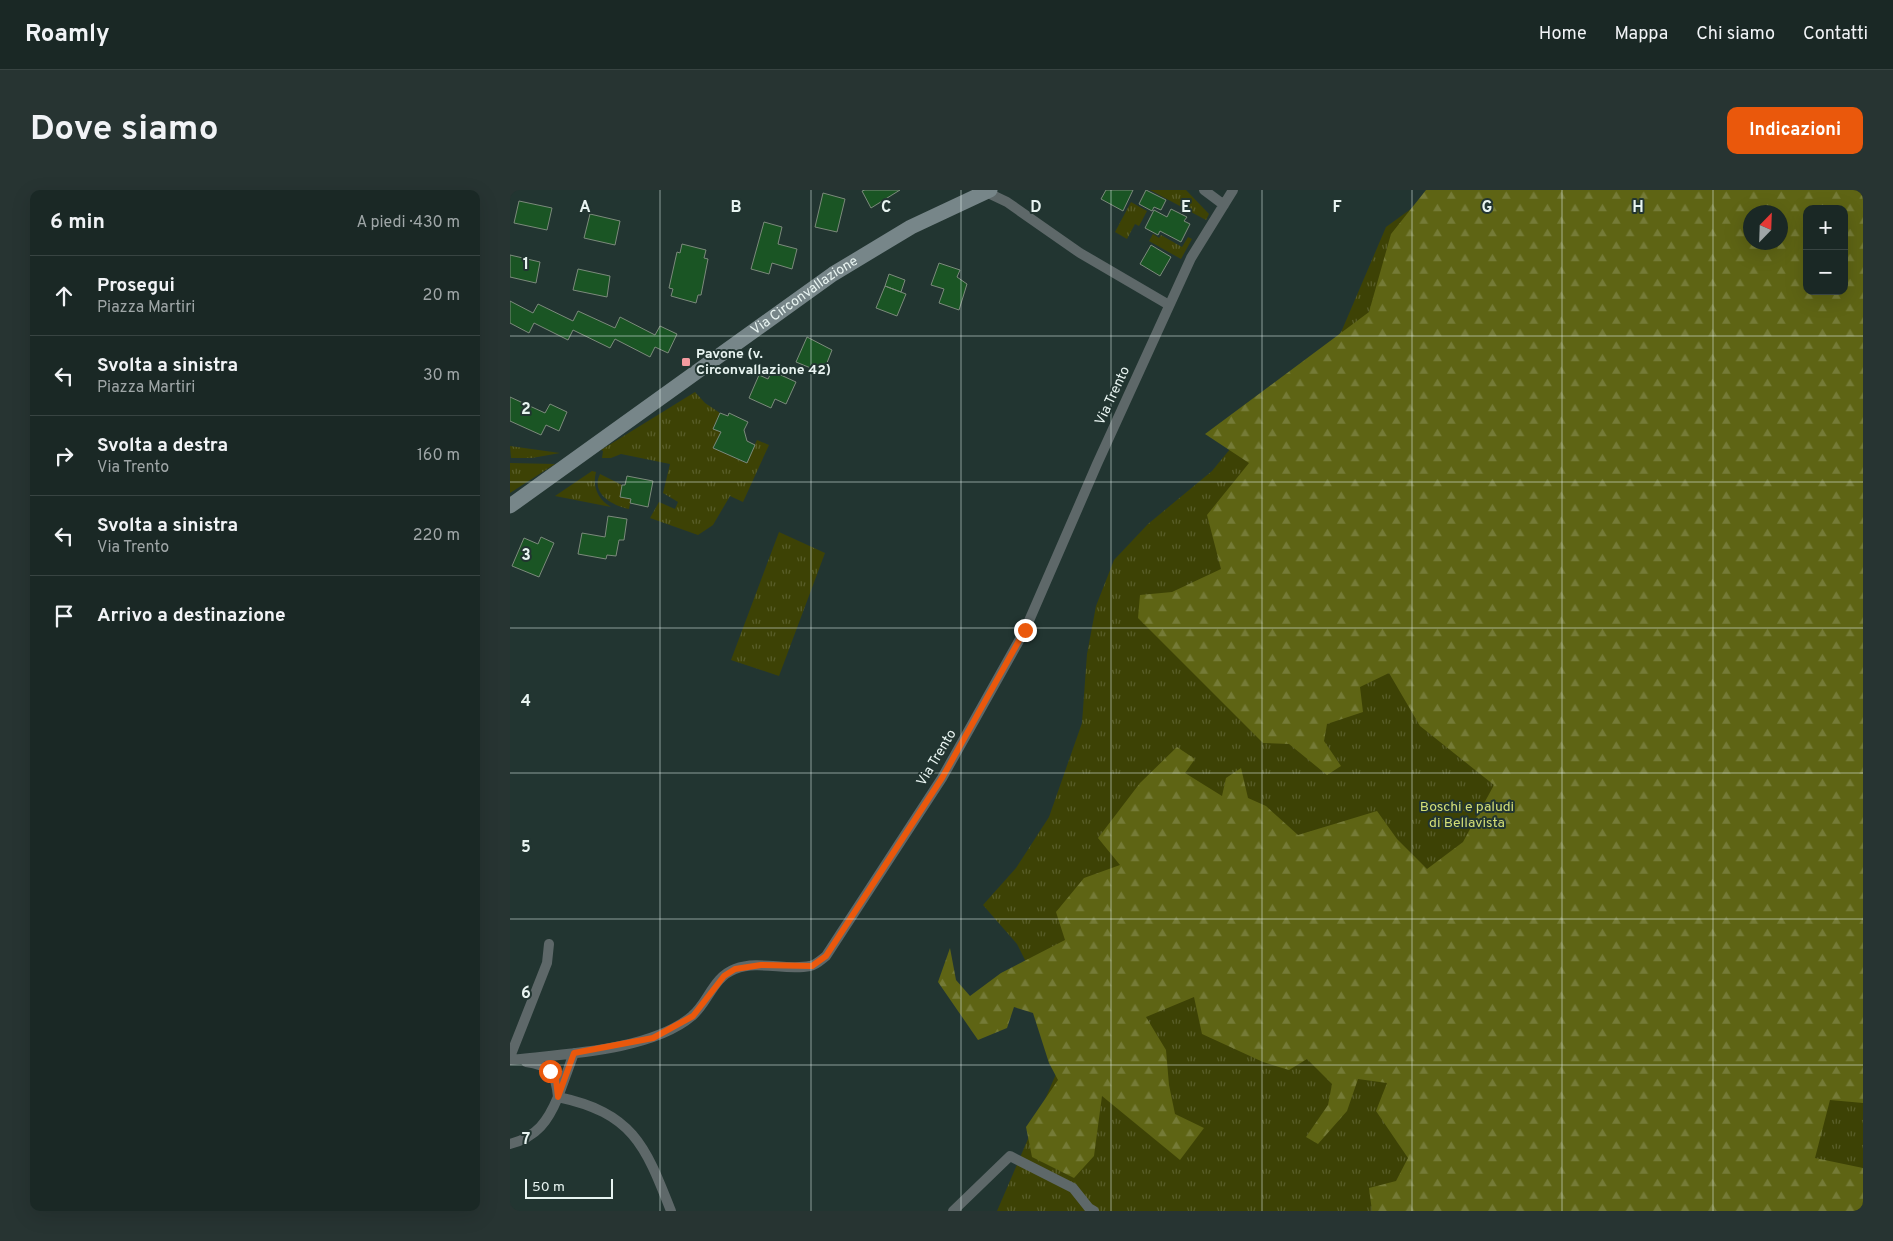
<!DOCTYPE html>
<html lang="it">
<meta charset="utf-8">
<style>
:root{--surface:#1a2825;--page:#273432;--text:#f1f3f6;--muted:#9fa6a7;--line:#384442;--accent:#ea580c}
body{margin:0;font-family:Overpass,sans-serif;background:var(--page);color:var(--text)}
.controls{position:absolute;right:15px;top:15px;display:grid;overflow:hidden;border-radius:10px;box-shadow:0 5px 20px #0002}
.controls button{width:45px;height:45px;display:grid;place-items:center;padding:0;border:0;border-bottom:1px solid var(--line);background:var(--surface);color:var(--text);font:25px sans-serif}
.compass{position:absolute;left:1233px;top:15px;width:45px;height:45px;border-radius:50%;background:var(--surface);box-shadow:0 5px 20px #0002;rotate:23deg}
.scale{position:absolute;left:15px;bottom:12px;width:88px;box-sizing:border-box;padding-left:5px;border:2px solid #e8f4f1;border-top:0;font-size:14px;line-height:18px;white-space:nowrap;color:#e8f4f1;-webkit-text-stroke:4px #223531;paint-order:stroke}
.stop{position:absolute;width:15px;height:15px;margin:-11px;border:4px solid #ea580c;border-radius:50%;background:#fff}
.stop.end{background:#ea580c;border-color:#fff;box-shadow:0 1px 5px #0008}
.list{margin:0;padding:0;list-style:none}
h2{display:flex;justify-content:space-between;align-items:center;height:65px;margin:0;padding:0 20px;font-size:21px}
h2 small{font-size:16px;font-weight:400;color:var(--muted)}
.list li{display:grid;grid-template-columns:32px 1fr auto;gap:15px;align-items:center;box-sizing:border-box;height:80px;padding:0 20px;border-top:1px solid var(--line)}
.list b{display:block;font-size:19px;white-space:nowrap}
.list p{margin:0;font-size:16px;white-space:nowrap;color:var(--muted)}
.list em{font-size:16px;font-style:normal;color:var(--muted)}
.icon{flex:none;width:28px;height:28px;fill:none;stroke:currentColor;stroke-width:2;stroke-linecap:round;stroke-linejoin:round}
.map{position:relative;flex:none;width:1353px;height:1021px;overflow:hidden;border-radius:10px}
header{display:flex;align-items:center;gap:30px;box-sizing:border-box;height:70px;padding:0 25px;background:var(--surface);border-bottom:1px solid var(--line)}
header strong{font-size:24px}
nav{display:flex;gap:28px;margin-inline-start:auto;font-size:18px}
.intro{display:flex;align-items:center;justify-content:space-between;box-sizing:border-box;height:120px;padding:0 30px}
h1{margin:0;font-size:35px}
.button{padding:12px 22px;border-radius:10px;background:var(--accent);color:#fff;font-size:18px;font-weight:700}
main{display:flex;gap:30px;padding:0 30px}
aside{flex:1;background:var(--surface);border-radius:10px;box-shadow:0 5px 20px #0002}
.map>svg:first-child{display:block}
.grass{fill:url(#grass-tufts);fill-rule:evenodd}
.forest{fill:url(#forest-firs);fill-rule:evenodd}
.building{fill:#1a5524;stroke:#7c8a7c}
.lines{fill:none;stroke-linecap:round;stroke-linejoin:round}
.street{stroke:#5e6869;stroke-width:10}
.secondary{stroke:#778689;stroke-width:15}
.route{stroke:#ea580c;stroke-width:6}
.grid{fill:none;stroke:#e8f4f1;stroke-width:1;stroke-opacity:0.55}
.poi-dot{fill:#f49b9f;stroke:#223531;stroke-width:2}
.labels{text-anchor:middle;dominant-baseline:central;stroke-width:4;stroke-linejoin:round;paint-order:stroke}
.street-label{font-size:14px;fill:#e8f4f1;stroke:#223531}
.poi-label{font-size:14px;font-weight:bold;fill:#e8f4f1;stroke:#223531;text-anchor:start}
.park-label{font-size:14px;fill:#d4df77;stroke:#223531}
.grid-label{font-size:16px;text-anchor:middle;font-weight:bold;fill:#e8f4f1;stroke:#223531;stroke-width:4;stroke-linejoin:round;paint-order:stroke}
</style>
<header>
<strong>Roamly</strong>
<nav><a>Home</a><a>Mappa</a><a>Chi siamo</a><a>Contatti</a></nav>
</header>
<div class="intro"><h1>Dove siamo</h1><a class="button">Indicazioni</a></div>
<main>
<aside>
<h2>6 min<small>A piedi · 430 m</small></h2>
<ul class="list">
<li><svg class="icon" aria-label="ahead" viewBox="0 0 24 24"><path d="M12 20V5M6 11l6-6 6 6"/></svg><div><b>Prosegui</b><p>Piazza Martiri</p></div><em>20 m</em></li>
<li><svg class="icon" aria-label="left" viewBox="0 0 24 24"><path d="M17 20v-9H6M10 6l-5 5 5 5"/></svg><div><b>Svolta a sinistra</b><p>Piazza Martiri</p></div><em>30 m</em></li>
<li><svg class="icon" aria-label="right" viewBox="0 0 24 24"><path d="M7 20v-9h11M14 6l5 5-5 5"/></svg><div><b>Svolta a destra</b><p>Via Trento</p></div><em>160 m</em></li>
<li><svg class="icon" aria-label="left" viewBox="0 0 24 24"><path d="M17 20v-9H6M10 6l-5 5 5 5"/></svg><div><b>Svolta a sinistra</b><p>Via Trento</p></div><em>220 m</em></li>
<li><svg class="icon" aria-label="arrive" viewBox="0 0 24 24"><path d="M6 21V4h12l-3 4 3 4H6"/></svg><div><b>Arrivo a destinazione</b></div></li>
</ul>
</aside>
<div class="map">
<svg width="1353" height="1021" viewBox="0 0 1353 1021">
<defs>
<pattern id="grass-tufts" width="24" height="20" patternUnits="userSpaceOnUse" patternTransform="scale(1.25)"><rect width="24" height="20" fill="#3d4205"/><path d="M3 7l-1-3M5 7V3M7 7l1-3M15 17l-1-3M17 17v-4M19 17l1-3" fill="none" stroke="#595e2a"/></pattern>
<pattern id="forest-firs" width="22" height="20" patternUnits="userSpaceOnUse" patternTransform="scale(1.25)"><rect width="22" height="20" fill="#5e6414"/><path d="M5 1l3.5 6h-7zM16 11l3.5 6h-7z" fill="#757b37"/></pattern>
</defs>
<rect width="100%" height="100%" fill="#223531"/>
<!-- grass -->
<path class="grass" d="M640,0H676L699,24L696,30Z
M927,0H1353V1021H487L549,877L535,810L507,754L473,715L506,678L539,627L572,533L577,464L586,416L604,370L638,334L702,281L744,230L796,195L832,140L876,37ZM1297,19H1334V101H1297ZM1240,22H1270V52H1240Z
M621,12L637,21L629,36L625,34L617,49L605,42Z
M643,44L649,48L651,45L672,57L678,47L682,49L671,69L639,51Z
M185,202L195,213L210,223L203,238L211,242L203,258L236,273L247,250L259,255L233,312L220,306L203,335L188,345L140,328L149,312L165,319L168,312L153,303L160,274L111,264L101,268H92L93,261L91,260Z
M0,256L50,263L22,268H1Z
M0,273L45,274L0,303Z
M82,281L86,282C82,297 88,309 101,317L45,306Z
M90,284L112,295L110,307L121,309L119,319C104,316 80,304 90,284Z
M269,342L315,363L269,486L221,470Z"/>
<!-- forest -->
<path class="forest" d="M916,0H1353V913L1320,910L1305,968L1353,978V1021H862L859,998L886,991L898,968L866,921L877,893L848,889L837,921L808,954L796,947L818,915L822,894L797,869L779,880L753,872L692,844L684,807L636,827L656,860L659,895L665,924L694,938L670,970L592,906L584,966L564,988L522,967L516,937L548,890L539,873L523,823L504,817L497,838L468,850L428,792L440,758L446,790L460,806L491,783L555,750L546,722L574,688L610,675L588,648L630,593L667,557L685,569L675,583L712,606L716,588L731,578L738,608L756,616L788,645L867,621L887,649L917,679L953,652L984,595L910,536L879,483L850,497L853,522L817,534L814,551L831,576L817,585L779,554L753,553L628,428L630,405L662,402L711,379L697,325L739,273L695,244L859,122L881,44ZM1297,19H1334V101H1297ZM1240,22H1270V52H1240Z"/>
<!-- building -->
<path class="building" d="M355,0H390L361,18L352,1Z
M596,0H623L613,21L591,9Z
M636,0L656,10L651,20L644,17L642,21L629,14Z
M313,3L335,9L327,42L305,37Z
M9,11L42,18L37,40L4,33Z
M661,19L677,27L674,31L680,34L671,52L650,41L648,45L635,38L644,20L657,27Z
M80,24L110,31L105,55L74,48Z
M254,32L272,37L268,54L287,59L282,79L262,73L259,84L241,79Z
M172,54L196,60L194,68L198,69L191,105H188L186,113L161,106L163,99L159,98L167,62L170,63Z
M641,55L661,67L650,86L630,74Z
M0,65L30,72L26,93L0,87Z
M429,73L450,80L447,87L457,94L449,120L429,113L434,99L421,95Z
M68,79L100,86L97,107L63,100Z
M379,84L395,90L391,102L375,96Z
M375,96L396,104L387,126L366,118Z
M0,111L23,123L28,114L63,131L68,121L105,138L110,127L145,145L150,136L167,144L158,163L145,157L140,167L105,149L100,158L63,140L58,150L24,133L19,143L0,133Z
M297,147L322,160L313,183L286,172Z
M262,181L286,192L276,214L265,209L261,218L239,208L249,185L258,189Z
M0,207L35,223L40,214L57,222L49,241L36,235L31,245L0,231Z
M210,223L218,226L219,223L238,232L234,240L237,251L245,255L237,273L203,258L211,242L203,239Z
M117,286L143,291L138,317L120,313L121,309L110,307L112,295H115Z
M98,326L117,329L114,350H109L106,366L97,365L96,369L68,364L72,343L95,347Z
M31,347L44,353L29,387L2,376L14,348L28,354Z"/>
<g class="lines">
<!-- street -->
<path class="street" d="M694,0L714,15
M476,2L497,12L570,63L659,115
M0,867L37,773L39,754
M0,870C53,864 141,861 182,826C198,813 203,787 225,779C249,770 276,781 300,776C306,775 311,770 316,766L432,588L515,440L587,274L681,68L723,0
M16,872C40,875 46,884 48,907L64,863
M0,954C27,947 38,931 48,907C123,923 135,955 161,1021
M443,1021L500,966L563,998L579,1018L584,1021"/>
<!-- secondary -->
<path class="secondary" id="s1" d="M0,316L323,84L401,37L480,0"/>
</g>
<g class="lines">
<!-- route -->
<path class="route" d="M40,881L46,890L48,907L64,863L143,848L183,826L214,786L225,779L251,775L302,776L316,766L432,588L515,440"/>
</g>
<!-- grid -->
<path class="grid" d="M150,0V1021M301,0V1021M451,0V1021M601,0V1021M752,0V1021M902,0V1021M1052,0V1021M1203,0V1021M0,146H1353M0,292H1353M0,438H1353M0,583H1353M0,729H1353M0,875H1353"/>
<!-- markers -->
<rect class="poi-dot" x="171" y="167" width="10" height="10" rx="2.5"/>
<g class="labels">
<!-- street labels -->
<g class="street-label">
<text stroke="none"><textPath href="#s1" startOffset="362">Via Circonvallazione</textPath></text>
<text transform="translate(603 206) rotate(-65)">Via Trento</text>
<text transform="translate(427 568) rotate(-59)">Via Trento</text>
</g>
<!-- poi labels -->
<g class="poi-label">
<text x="186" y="164">Pavone (v.<tspan x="186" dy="16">Circonvallazione 42)</tspan></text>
</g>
<!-- park labels -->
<g class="park-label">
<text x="957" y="617">Boschi e paludi<tspan x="957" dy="16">di Bellavista</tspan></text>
</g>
</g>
<g class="grid-label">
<text x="75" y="22">A</text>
<text x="226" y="22">B</text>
<text x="376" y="22">C</text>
<text x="526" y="22">D</text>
<text x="676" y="22">E</text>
<text x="827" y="22">F</text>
<text x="977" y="22">G</text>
<text x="1128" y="22">H</text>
<text x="16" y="79">1</text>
<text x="16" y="224">2</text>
<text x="16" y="370">3</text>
<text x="16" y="516">4</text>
<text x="16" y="662">5</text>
<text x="16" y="808">6</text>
<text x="16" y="954">7</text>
</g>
</svg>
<div class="controls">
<button>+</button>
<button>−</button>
</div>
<svg class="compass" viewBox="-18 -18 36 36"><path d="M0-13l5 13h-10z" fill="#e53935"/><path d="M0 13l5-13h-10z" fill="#9fa6a7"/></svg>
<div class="scale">50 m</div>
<div class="stop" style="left:40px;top:881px"></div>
<div class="stop end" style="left:515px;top:440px"></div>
</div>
</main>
